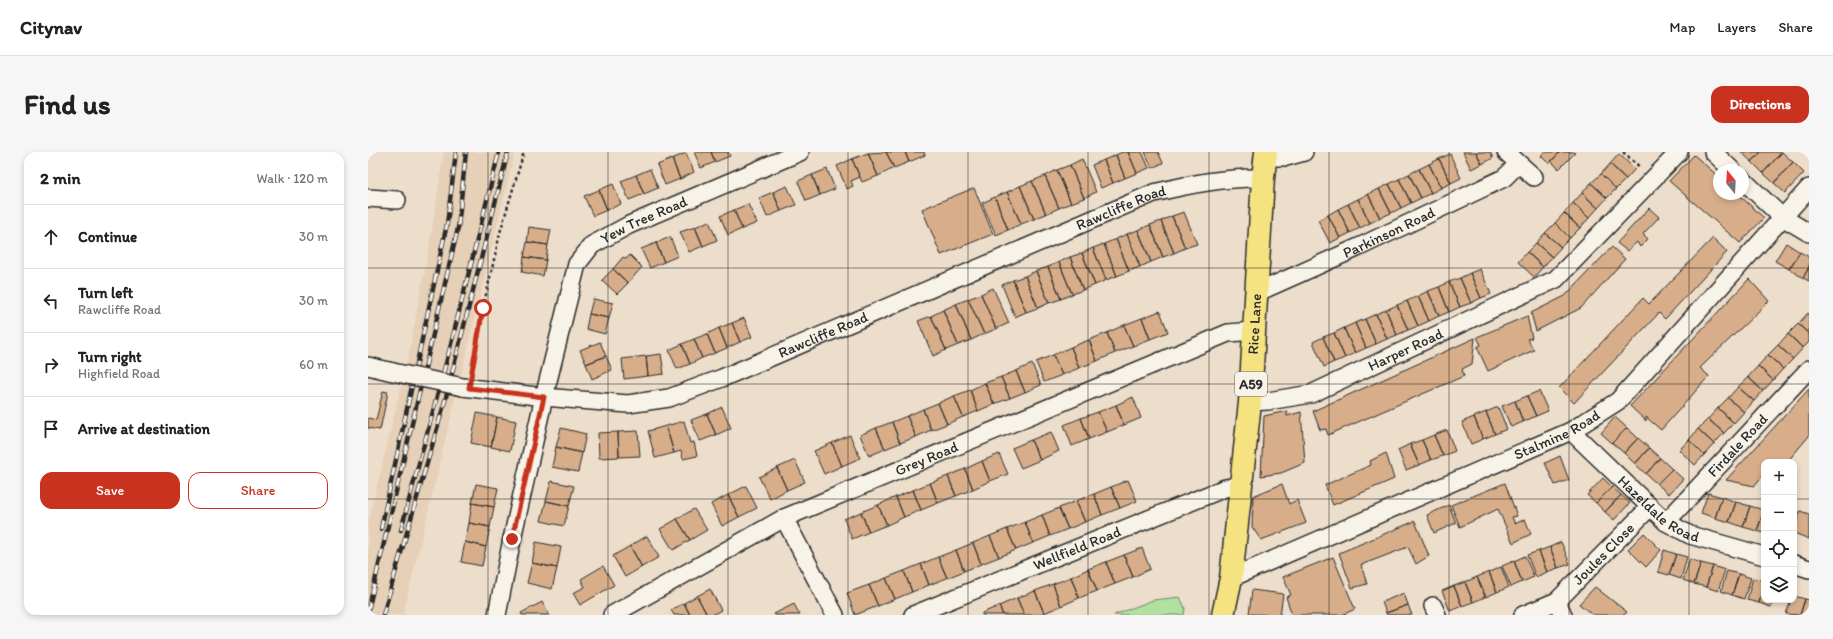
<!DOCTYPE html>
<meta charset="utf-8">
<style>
:root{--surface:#fff;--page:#f6f6f6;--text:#202124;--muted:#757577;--line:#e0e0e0;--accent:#c8321e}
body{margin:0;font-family:Itim,sans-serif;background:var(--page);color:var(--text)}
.controls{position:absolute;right:12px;bottom:12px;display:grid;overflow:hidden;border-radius:8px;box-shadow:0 2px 6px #0003}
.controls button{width:36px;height:36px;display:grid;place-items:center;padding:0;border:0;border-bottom:1px solid var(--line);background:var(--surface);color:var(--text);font:20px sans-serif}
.compass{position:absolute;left:1345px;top:12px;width:36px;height:36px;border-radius:50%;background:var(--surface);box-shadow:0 2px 6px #0003;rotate:342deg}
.stop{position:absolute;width:12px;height:12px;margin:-9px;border:3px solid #c8321e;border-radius:50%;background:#fff}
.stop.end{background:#c8321e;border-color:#fff;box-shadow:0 1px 4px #0008}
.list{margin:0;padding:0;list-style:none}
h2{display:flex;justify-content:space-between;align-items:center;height:52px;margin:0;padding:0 16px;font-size:17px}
h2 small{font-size:13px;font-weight:400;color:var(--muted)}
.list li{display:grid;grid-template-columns:26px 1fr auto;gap:12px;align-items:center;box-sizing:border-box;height:64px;padding:0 16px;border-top:1px solid var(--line)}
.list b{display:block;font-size:15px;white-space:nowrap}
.list p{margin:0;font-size:13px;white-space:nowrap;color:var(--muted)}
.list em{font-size:13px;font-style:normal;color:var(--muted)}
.actions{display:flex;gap:8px;padding:12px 16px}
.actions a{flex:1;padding:9px 0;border:1px solid var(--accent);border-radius:12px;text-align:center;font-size:14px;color:var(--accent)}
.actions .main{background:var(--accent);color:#fff}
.icon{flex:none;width:22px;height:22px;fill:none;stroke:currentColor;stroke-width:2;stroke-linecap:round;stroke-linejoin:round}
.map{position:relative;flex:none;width:1441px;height:463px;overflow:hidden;border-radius:12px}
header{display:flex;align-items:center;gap:24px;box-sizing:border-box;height:56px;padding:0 20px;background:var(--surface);border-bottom:1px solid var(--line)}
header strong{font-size:19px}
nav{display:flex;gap:22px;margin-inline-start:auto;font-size:14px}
.intro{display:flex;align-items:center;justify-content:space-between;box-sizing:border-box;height:96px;padding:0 24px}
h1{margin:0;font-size:28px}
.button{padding:10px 18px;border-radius:12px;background:var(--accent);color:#fff;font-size:14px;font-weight:700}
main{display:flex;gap:24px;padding:0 24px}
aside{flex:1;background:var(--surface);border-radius:12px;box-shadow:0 2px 6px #0003}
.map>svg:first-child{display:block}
.built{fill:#e6d0b8}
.green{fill:#b0e1a0;stroke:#6e8666}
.building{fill:#d7ae89;stroke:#2b2b2b}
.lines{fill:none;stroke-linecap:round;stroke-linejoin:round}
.minor-casing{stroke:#2b2b2b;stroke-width:20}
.trunk-casing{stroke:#2b2b2b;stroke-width:25}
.path{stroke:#2b2b2b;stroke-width:2.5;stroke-dasharray:3 3;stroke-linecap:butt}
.minor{stroke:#f7f3e8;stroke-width:17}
.trunk{stroke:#f5e382;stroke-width:22}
.rail-casing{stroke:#2b2b2b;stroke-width:4.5}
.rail{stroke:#f7f3e8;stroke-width:3;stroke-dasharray:9;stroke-linecap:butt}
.minor-bridge-casing{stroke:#2b2b2b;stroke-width:20;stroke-linecap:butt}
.minor-bridge{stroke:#f7f3e8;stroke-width:17}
.route{stroke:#c8321e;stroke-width:5}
.grid{fill:none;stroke:#2b2b2b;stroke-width:1;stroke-opacity:0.55}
.labels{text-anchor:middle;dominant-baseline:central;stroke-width:3.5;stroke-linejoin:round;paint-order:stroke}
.shield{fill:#f7f3e8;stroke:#686764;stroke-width:1}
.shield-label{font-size:14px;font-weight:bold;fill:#2b2b2b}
.street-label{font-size:15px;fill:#2b2b2b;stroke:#f7f3e8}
</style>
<header>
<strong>Citynav</strong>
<nav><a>Map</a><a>Layers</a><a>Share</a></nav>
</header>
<div class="intro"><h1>Find us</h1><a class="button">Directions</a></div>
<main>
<aside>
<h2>2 min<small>Walk · 120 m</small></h2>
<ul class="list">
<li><svg class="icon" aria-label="ahead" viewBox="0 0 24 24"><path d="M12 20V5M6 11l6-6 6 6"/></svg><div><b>Continue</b></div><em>30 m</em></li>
<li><svg class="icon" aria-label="left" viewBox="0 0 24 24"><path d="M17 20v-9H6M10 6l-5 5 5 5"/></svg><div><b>Turn left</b><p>Rawcliffe Road</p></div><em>30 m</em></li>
<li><svg class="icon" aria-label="right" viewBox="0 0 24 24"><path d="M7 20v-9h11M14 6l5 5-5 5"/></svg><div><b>Turn right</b><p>Highfield Road</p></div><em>60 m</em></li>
<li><svg class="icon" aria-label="arrive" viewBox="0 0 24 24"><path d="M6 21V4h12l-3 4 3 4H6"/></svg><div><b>Arrive at destination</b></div></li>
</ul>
<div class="actions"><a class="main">Save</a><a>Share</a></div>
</aside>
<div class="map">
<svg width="1441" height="463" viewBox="0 0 1441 463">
<rect width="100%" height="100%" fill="#eddecc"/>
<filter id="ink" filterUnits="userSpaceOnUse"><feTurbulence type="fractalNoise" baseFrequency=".025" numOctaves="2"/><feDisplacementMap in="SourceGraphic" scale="8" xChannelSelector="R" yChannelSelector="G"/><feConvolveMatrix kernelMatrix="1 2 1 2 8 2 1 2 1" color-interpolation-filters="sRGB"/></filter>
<g filter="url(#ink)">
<!-- built -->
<path class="built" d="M76,0H147L35,463H0V372L41,201L61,95Z"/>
<!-- green -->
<path class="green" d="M812,445L817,456L816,463H746L785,448Z"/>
<!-- building -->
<path class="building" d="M326,0H343L347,10L333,16Z
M343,0H360L362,4L347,10Z
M518,0H537L541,10L526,16Z
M518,0L526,16L510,24L500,1Z
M537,0H556L557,3L541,10Z
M754,0H760L769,21L757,26L748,3Z
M760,0H774L781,16L769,21Z
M777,0H790L795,11L784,16Z
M1095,0H1108L1114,12L1103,17Z
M1108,0H1122L1125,6L1114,12Z
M1176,0H1192L1181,12L1173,4Z
M1192,0H1205L1207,1L1191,17L1183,9Z
M1373,0H1393L1384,10Z
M1393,0H1414L1395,21L1384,10Z
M1414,0L1425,10L1406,31L1395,21Z
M318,1L326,20L312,27L304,7Z
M500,1L510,24L494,30L484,7Z
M1082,2L1093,26L1083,31L1071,7Z
M1251,2L1267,17L1258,27L1242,12Z
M748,3L757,26L745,31L736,8Z
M1326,3L1351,25V42H1370L1396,66L1372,91L1301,29Z
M304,7L312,27L297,33L289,13Z
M484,7L492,25L483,29L485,34L479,37L469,14Z
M714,7L728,40L716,46L702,13Z
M1071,7L1083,31L1073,36L1061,12Z
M736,8L745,31L733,36L724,13Z
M1425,10L1436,21L1417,41L1406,31Z
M1061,12L1073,36L1063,41L1051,17Z
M1242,12L1258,27L1248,37L1233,22Z
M702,13L716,46L703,51L689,18Z
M282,17L290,36L276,42L268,23Z
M459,17L467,37L452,43L444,23Z
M1051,17L1063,41L1053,46L1041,22Z
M689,18L703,51L691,56L677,24Z
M1041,22L1053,46L1043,51L1031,27Z
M1233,22L1248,37L1239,46L1223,31Z
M268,23L276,42L261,48L253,29Z
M444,23L452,43L438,49L430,29Z
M677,24L691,56L678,62L664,29Z
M1031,27L1043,51L1033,56L1021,32Z
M664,29L678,62L666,67L652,34Z
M1223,31L1239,46L1230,56L1214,41Z
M245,32L253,52L239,58L231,38Z
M1021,32L1033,56L1023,61L1011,37Z
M419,34L428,53L413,59L405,40Z
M652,34L666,67L653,72L639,40Z
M606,36L625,82L573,103L554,57Z
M1011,37L1023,61L1012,66L1000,42Z
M231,38L239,58L225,64L216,44Z
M405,40L413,59L399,65L391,46Z
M639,40L653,72L640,78L627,45Z
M1214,41L1230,56L1221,66L1205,51Z
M1000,42L1012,66L1002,71L990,47Z
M627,45L640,78L628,83L614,51Z
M990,47L1002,71L992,76L980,52Z
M1205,51L1221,66L1212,76L1196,61Z
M380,52L389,71L374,77L366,58Z
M980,52L992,76L982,81L970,57Z
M1281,56L1291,65L1275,82L1280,87L1272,95L1269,90L1259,99L1249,91Z
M970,57L982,81L972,86L960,63Z
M366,58L374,77L360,83L352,64Z
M816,60L829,92L817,96L804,64Z
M1196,61L1212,76L1202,86L1187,71Z
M960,63L972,86L962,91L950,68Z
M804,64L817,96L806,101L793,69Z
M341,69L349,88L335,94L327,75Z
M793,69L806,101L795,105L782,73Z
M1187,71L1202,86L1193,95L1177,81Z
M782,73L795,105L783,110L770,78Z
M161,75L183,78L180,93L159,90Z
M327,75L335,94L321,100L312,80Z
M770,78L783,110L772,115L759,82Z
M1177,81L1193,95L1184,105L1168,91Z
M759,82L772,115L761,119L748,87Z
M302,85L310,104L296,110L288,91Z
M1345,86L1359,100L1297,167L1291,161L1206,251L1191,236L1275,146L1281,152Z
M748,87L761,119L749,124L736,92Z
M159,90L180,93L178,108L156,105Z
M288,91L296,110L282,116L273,97Z
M1168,91L1184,105L1175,115L1159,100Z
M1418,91L1432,100L1421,117L1407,109Z
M736,92L749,124L738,128L725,96Z
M1244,95L1257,107L1213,156L1168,179L1163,161L1197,144Z
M725,96L738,128L727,133L714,101Z
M1159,100L1175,115L1166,125L1150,110Z
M1432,100L1441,105V115L1435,126L1421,117Z
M714,101L727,133L715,138L702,105Z
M262,103L274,115L260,131L245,117L255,105L258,107Z
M156,105L178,108L175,124L154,120Z
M702,105L715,138L704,142L691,110Z
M691,110L704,142L693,147L680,115Z
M680,115L693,147L681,151L668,119Z
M1441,115V129L1435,126Z
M245,117L260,131L249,142L234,128Z
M1112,117L1123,142L1113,146L1102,121Z
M668,119L681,151L670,156L657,124Z
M1102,121L1113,146L1103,151L1092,126Z
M657,124L670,156L658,160L645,128Z
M1092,126L1103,151L1092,155L1081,130Z
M1381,127L1401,149L1332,216L1341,224L1293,278L1278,265V269L1262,254Z
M645,128L658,160L647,165L634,133Z
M1081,130L1092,155L1081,160L1071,135Z
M1071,135L1081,160L1071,164L1060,139Z
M625,136L641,171L628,177L613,142Z
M1060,139L1071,164L1061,169L1050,144Z
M613,142L628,177L616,182L600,147Z
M1050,144L1061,169L1050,174L1039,149Z
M225,147L245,151L241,166L221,162Z
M600,147L616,182L603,188L588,152Z
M1039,149L1050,174L1040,178L1029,153Z
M588,152L603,188L590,193L575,158Z
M1029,153L1040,178L1029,183L1018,158Z
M575,158L590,193L578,198L563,164Z
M1018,158L1029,183L1019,187L1008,162Z
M792,159L800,180L782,187L774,166Z
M1440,161L1441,162V182L1430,172Z
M221,162L241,166L237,182L218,177Z
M1008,162L1019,187L1008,192L997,167Z
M563,164L578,198L565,204L550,169Z
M1159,164L1164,186L1159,187L1166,198L1120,219L1109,195L1113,193L1109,185Z
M376,166L384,185L372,190L364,171Z
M774,166L782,187L765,194L756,173Z
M997,167L1008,192L998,196L987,171Z
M364,171L372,190L359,196L351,176Z
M987,171L998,196L987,201L976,176Z
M1430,172L1441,182V190L1435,196L1420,182Z
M756,173L765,194L747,201L739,181Z
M351,176L359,196L347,201L339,182Z
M976,176L987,201L977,206L966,181Z
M739,181L747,201L729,209L721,188Z
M966,181L977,206L966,210L955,185Z
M339,182L347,201L334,206L326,187Z
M1420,182L1435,196L1425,207L1410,193Z
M955,185L966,210L956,215L945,190Z
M1107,186L1104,212L1094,217L1096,224L960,283L958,277L952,278L945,259Z
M326,187L334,206L322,212L314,192Z
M721,188L729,209L711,216L703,195Z
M232,190L238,204L218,212L212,198Z
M314,192L322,212L309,217L301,198Z
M1410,193L1425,207L1415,217L1400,203Z
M703,195L711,216L694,223L685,203Z
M293,202L296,222L280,224L278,204Z
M685,203L694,223L676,230L668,210Z
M1400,203L1415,217L1405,228L1390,214Z
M238,204L244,218L224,227L218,212Z
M278,204L280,224L256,227L254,207Z
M664,212L673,233L657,240L648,219Z
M1390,214L1405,228L1395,239L1380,225Z
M648,219L657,240L642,246L633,225Z
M633,225L642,246L626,252L617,231Z
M1380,225L1395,239L1386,249L1370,235Z
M617,231L626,252L610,259L602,238Z
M1370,235L1386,249L1376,260L1360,246Z
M1441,237V284L1419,310H1396V322L1386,334L1358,328Z
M602,238L610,259L595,265L586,244Z
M15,239L20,240L12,278L0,276V266L8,268Z
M1171,239L1180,259L1168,264L1159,244Z
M586,244L595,265L579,272L570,251Z
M1159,244L1168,264L1155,270L1147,249Z
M765,245L773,266L756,273L748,253Z
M1360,246L1376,260L1366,271L1350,256Z
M1147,249L1155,270L1143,275L1134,254Z
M570,251L579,272L563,278L555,257Z
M748,253L756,273L739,280L730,260Z
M354,255L363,276L348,283L339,262Z
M1130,255L1139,277L1127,282L1118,260Z
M1350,256L1366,271L1356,281L1340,267Z
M555,257L563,278L548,285L539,264Z
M919,259V264L933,260L937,311L913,321L893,324L896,264Z
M730,260L739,280L721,287L713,266Z
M1118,260L1127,282L1115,287L1106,265Z
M109,261L129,265L123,295L103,291Z
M339,262L348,283L332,289L323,268Z
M539,264L548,285L532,291L524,270Z
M129,265L148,269L142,299L123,295Z
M1106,265L1115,287L1103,292L1094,270Z
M1247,265L1259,276L1244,291L1233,281Z
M713,266L721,287L704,294L696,273Z
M1340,267L1356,281L1346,292L1330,277Z
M316,269L322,291L326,290L329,304L315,307L313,299L306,301L298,274Z
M524,270L532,291L517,297L508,276Z
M298,274L306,301L287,306L280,279Z
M193,276L218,282L214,301L188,295Z
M508,276L517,297L501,304L492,283Z
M1259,276L1270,286L1256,301L1244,291Z
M1330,277L1346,292L1336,303L1321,288Z
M1079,278L1087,299L1075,304L1066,283Z
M270,279L272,304L251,305L250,280Z
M250,280L251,305L231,306L230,281Z
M683,280L691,299L672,308L663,288Z
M482,283L492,306L474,314L464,291Z
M1066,283L1075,304L1063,308L1054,288Z
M1270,286L1281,296L1267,312L1256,301Z
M663,288L672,308L653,316L644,296Z
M1054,288L1063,308L1051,313L1042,292Z
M1321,288L1336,303L1327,313L1311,298Z
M464,291L474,314L456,322L446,299Z
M1042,292L1051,313L1038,318L1030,298Z
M188,295L214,301L210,320L184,315Z
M1281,296L1292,306L1278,322L1267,312Z
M1018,301L1026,327L965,353L957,333L1003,313L1002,309Z
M631,302L640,322L622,329L614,309Z
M1192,304L1201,328L1187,333L1177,311Z
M1292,306L1304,317L1289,332L1278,322Z
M427,308L437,330L419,338L409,316Z
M614,309L622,329L605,337L597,317Z
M409,316L419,338L402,347L391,325Z
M597,317L605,337L588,344L580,324Z
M1304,317L1315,327L1301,342L1289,332Z
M580,324L588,344L570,351L562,331Z
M1235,326L1244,335L1228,351L1219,343Z
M760,328L769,349L752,356L743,335Z
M183,329L206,334L201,354L178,349Z
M562,331L570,351L553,358L545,338Z
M1137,331L1149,364L1144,365L1147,372L1157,367L1163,382L1145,391L1130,357L1092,375L1083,353Z
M108,332L130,336L126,355L104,351Z
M914,332L921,352L929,348L938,371L893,388L884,375L885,344Z
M378,334L389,356L371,365L360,343Z
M743,335L752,356L734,363L726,342Z
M1244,335L1253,343L1237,360L1228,351Z
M545,338L553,358L536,365L528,345Z
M1340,341L1354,345L1347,366L1333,361Z
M726,342L734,363L717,370L708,349Z
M360,343L371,365L354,374L343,352Z
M1253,343L1262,351L1246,368L1237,360Z
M528,345L536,365L519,373L510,353Z
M1354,345L1368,350L1361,370L1347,366Z
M178,349L201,354L196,374L173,369Z
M708,349L717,370L700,377L691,356Z
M1368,350L1382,354L1375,375L1361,370Z
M104,351L126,355L122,375L101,371Z
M510,353L519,373L501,380L493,360Z
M1081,353L1088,371L1066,381L1059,363Z
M1382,354L1396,358L1389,379L1375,375Z
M691,356L700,377L682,384L674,363Z
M326,357L339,378L322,388L309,367Z
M1396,359V381L1389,379Z
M1432,359L1441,362V387L1426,381Z
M493,360L501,380L484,387L476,367Z
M674,363L682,384L665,391L657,370Z
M309,367L322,388L305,398L292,377Z
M1047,369L1061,404L1048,412L1040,395L993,413L999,432L984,436L971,401Z
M657,370L665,391L648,398L639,377Z
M101,371L122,375L118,395L97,390Z
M639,377L648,398L631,405L622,384Z
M1276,381L1293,398L1278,415L1260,397Z
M279,384L291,405L274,415L262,394Z
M622,384L631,405L613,412L605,391Z
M97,390L118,395L114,414L93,410Z
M168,390L193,395L189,416L164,411Z
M1193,390L1202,412L1190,416L1182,395Z
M605,391L613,412L596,419L588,398Z
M262,394L274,415L257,425L245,404Z
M1182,395L1190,416L1179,420L1171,399Z
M774,396L782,417L765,425L756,403Z
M588,398L596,419L579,426L570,405Z
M1296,398L1308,402L1301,423L1290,420Z
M1171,399L1179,420L1168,425L1159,403Z
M1308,402L1319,405L1313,427L1301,423Z
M756,403L765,425L747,432L738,410Z
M1157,404L1166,425L1154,430L1146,409Z
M570,405L579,426L561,433L553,412Z
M965,405L987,457L974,463H924L918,445L923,443L915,425Z
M1322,407L1333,411L1326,432L1315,428Z
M1146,409L1154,430L1143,435L1134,414Z
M738,410L747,432L729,439L720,417Z
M164,411L189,416L184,437L159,431Z
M1333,411L1345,414L1338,435L1326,432Z
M553,412L561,433L544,440L536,419Z
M235,414L246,433L212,453L205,441L217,435L213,427Z
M1345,414L1357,418L1350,439L1338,435Z
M1133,415L1141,435L1129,440L1121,420Z
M720,417L729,439L711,446L703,425Z
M536,419L544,440L527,447L518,426Z
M1359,419L1371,422L1364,443L1353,439Z
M1121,420L1129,440L1118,445L1109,425Z
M1371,422L1383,426L1376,447L1364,443Z
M703,425L711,446L693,454L685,432Z
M1109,425L1117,445L1105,450L1097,430Z
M518,426L527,447L510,454L501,433Z
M1385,426L1396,429L1391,451L1379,448Z
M1097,430L1105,450L1094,454L1086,434Z
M685,432L693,454L676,461L667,439Z
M501,433L510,454L487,463L479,441Z
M1396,433V448H1405L1403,455L1391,451Z
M1086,434L1094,454L1082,459L1074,439Z
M1227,435L1259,460L1256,463H1225L1211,452Z
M342,437L353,458L344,463H339L329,444Z
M884,438L915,442L912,463L881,462Z
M667,439L676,461L671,463H656L649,446Z
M1036,441L1040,453L1018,461L1014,450Z
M329,444L339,463H322L316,451Z
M1426,444L1437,447L1432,463L1418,462L1423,448H1426Z
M649,446L656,463H635L631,454Z
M1437,447L1441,448V463H1432Z
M174,450L181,463H154L153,461Z
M316,451L322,463H306L303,458Z
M426,452L432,463H407L406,462Z
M1040,453L1044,463H1019L1018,461Z
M631,454L635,463H614V461Z"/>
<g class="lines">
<defs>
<g id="minor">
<path d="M1138,0L1166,25"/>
<path d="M1345,0L1364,18"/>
<path d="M898,5H918L936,0"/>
<path d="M1375,28L1414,65L1441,81"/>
<path d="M0,46L29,48"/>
<path id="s1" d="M888,141L991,95L1136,26L1150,12"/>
<path d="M0,214L25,220"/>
<path id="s2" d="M95,235L176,245L260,252L301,246L354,226L786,41C821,32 859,25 895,26"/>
<path id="s3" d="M882,250L900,249L943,242L1188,127L1311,0"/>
<path id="s4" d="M1203,279L1298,370L1322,383L1396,404"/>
<path d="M416,366L467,463"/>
<path id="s5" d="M1298,370L1441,217"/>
<path d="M1426,412L1441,417"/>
<path id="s6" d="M863,426L1203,279L1250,249L1441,36"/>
<path d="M1189,449L1195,463"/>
<path d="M1065,454L1069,463"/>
<path id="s7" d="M129,463L144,387L176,245L209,112L224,93L261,73L432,0"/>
<path id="s8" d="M244,463L416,366L860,181L886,179"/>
<path id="s9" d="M545,463L857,336L873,333"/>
<path id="s10" d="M1155,463L1189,449L1282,355"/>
</g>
<g id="trunk">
<path id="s11" d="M855,463L863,426L882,250L895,26L898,0"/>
</g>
</defs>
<!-- minor casing -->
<use href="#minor" class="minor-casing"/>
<!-- trunk casing -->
<use href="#trunk" class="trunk-casing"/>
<!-- path -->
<path class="path" d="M1255,0L1273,16
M104,221L115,156L133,77L156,0"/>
<!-- minor -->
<use href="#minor" class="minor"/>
<!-- trunk -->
<use href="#trunk" class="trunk"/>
<defs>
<path id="rail" d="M13,377L79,72L88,0
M33,378L82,196L131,0
M0,459L90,76L98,0
M15,463L77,249L140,0"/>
</defs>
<!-- rail casing -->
<use href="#rail" class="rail-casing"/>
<!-- rail -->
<use href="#rail" class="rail"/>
<defs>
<path id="minor-bridge" d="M25,220L95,235"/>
</defs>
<!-- minor-bridge casing -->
<use href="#minor-bridge" class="minor-bridge-casing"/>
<!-- minor-bridge -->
<use href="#minor-bridge" class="minor-bridge"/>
</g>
</g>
<g class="lines" filter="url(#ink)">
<!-- route -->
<path class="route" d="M115,156L101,236L176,245L144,387"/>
</g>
<!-- grid -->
<path class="grid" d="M120,0V463M240,0V463M360,0V463M480,0V463M600,0V463M720,0V463M841,0V463M961,0V463M1081,0V463M1201,0V463M1321,0V463M0,116H1441M0,232H1441M0,347H1396M1426,347H1441"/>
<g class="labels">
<!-- shield labels -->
<rect class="shield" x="867" y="220" width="32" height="24" rx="3"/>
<g class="shield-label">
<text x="883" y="232">A59</text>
</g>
<!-- street labels -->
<g class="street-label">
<text stroke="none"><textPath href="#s2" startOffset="698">Rawcliffe Road</textPath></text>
<text stroke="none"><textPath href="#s7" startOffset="442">Yew Tree Road</textPath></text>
<text stroke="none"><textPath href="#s1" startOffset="146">Parkinson Road</textPath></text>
<text stroke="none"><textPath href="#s11" startOffset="293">Rice Lane</textPath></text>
<text stroke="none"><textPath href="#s2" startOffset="374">Rawcliffe Road</textPath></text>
<text stroke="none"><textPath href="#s3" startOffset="166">Harper Road</textPath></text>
<text stroke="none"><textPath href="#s6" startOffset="356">Stalmine Road</textPath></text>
<text stroke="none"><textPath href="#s5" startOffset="105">Firdale Road</textPath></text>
<text stroke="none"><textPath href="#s8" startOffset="352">Grey Road</textPath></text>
<text stroke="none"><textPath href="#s4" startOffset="118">Hazeldale Road</textPath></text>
<text stroke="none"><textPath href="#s9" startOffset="177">Wellfield Road</textPath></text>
<text stroke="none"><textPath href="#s10" startOffset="103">Joules Close</textPath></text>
</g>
</g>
</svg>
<div class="controls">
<button>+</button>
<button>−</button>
<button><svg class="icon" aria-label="locate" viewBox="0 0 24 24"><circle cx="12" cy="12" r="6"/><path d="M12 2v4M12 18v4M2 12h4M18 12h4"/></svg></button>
<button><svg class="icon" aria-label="layers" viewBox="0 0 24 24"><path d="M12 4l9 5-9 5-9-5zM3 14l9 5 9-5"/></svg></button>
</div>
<svg class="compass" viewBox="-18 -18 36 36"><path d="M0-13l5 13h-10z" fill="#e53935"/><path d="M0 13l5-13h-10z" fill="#757577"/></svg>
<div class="stop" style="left:115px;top:156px"></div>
<div class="stop end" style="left:144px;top:387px"></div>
</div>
</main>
